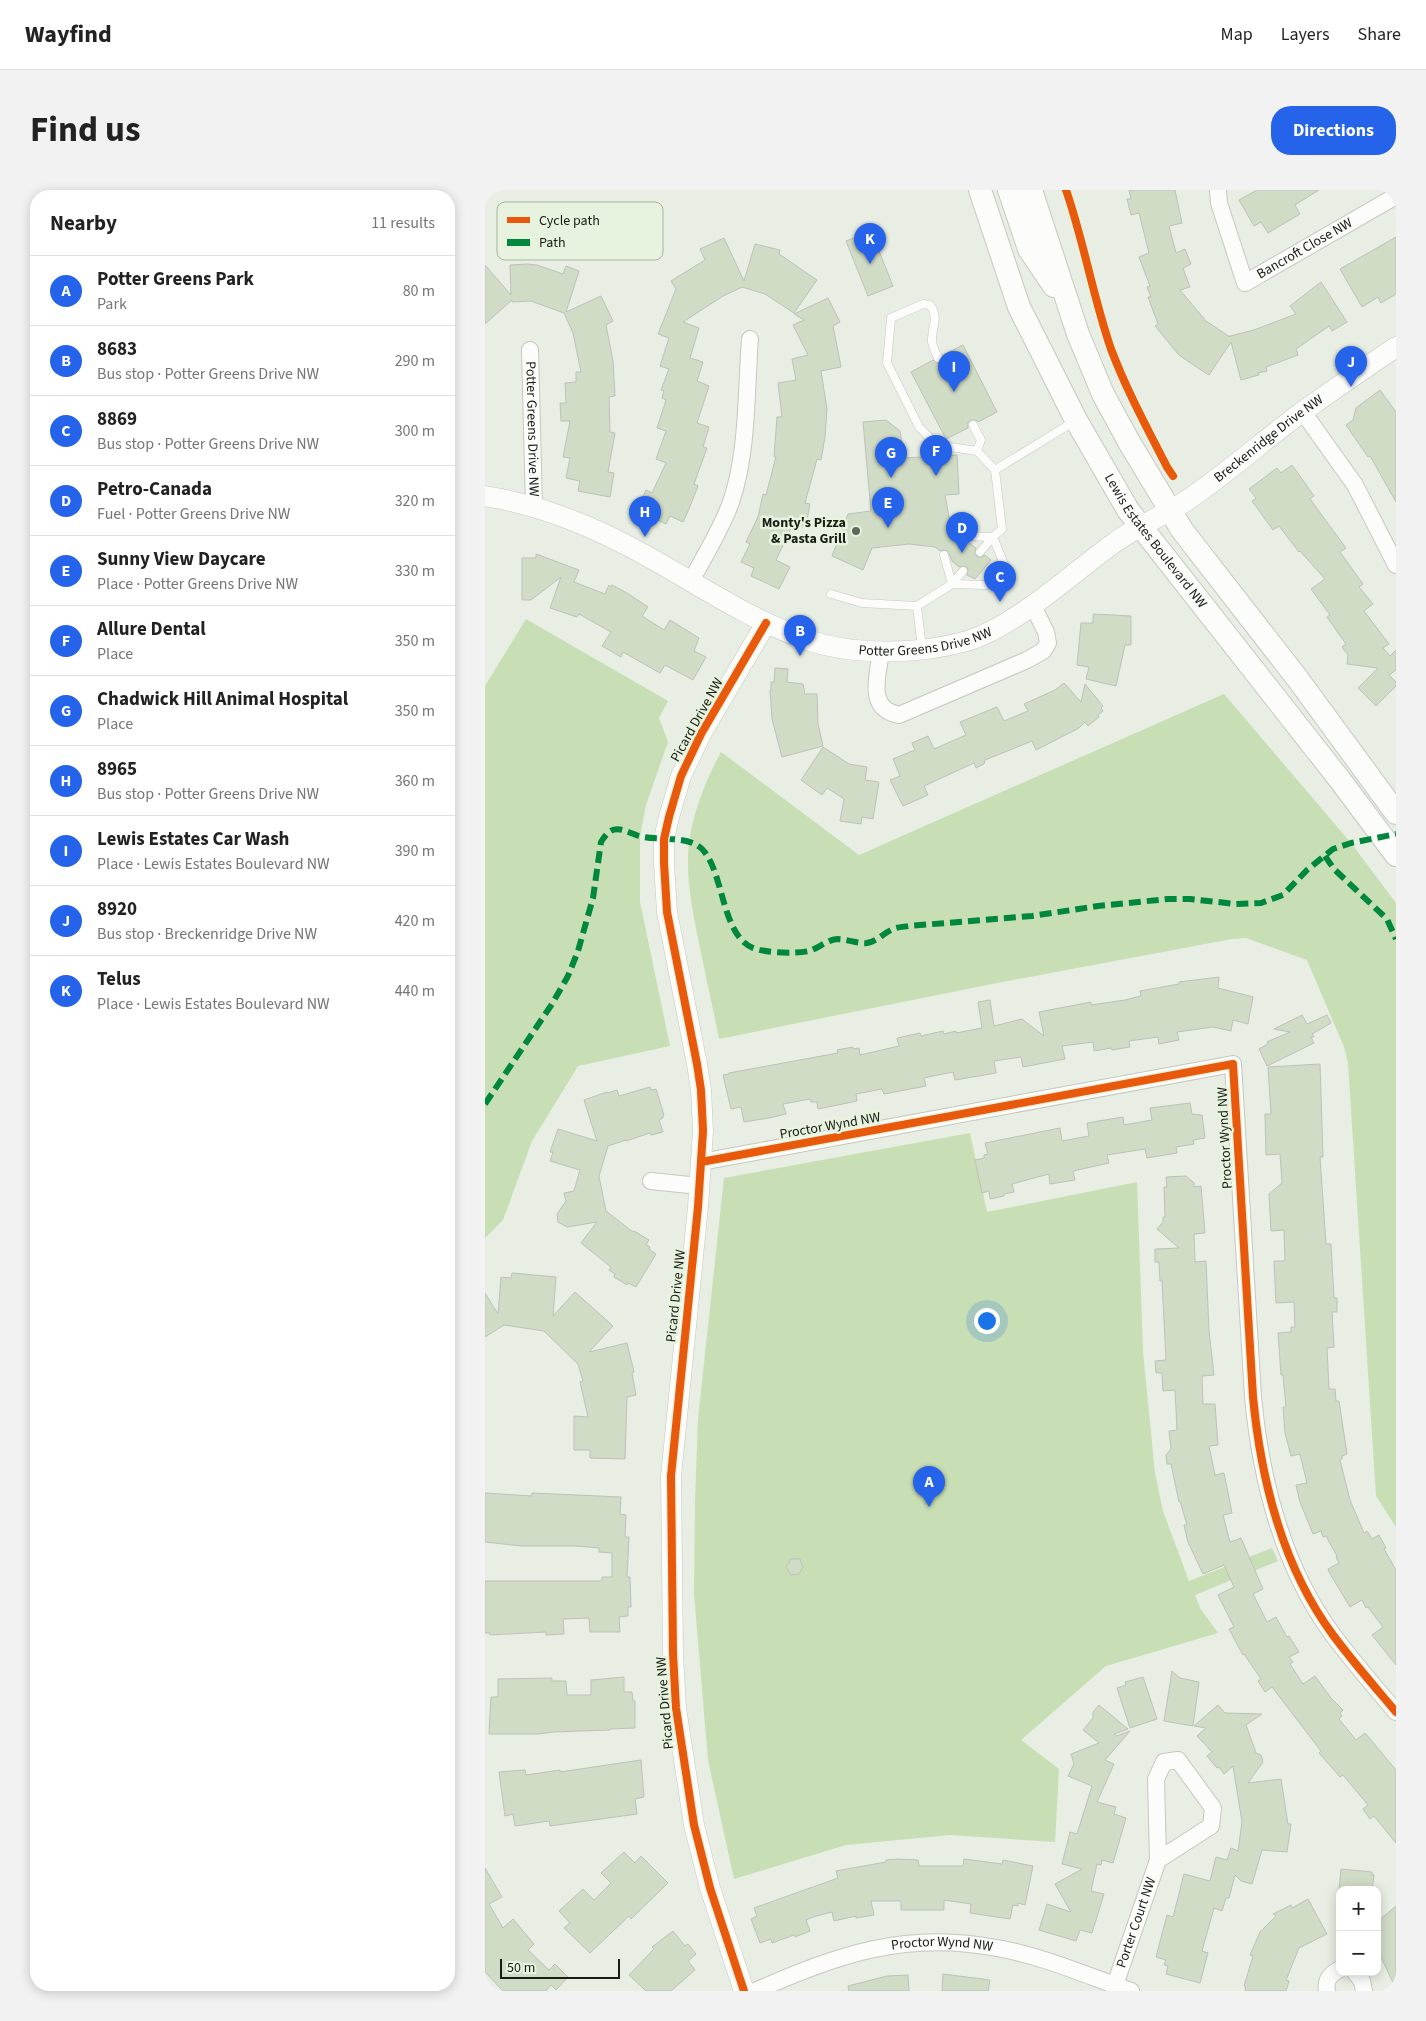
<!DOCTYPE html>
<meta charset="utf-8">
<style>
:root{--surface:#fff;--page:#f2f2f2;--text:#222;--muted:#767676;--line:#e0e0e0;--accent:#2563eb}
body{margin:0;font-family:"Source Sans 3",sans-serif;background:var(--page);color:var(--text)}
.controls{position:absolute;right:15px;bottom:15px;display:grid;overflow:hidden;border-radius:10px;box-shadow:0 2px 12px #0003}
.controls button{width:45px;height:45px;display:grid;place-items:center;padding:0;border:0;border-bottom:1px solid var(--line);background:var(--surface);color:var(--text);font:25px sans-serif}
.scale{position:absolute;left:15px;bottom:12px;width:120px;box-sizing:border-box;padding-left:5px;border:2px solid #191d15;border-top:0;font-size:14px;line-height:18px;white-space:nowrap;color:#191d15;-webkit-text-stroke:4px #e7f3de;paint-order:stroke}
.you{position:absolute;left:501px;top:1130px;width:18px;height:18px;margin:-12px;border:4px solid #fff;border-radius:50%;background:#1a73e8;box-shadow:0 0 0 8px #1a73e833}
.badge{display:grid;place-items:center;width:32px;height:32px;border-radius:50%;background:var(--accent);color:#fff;font-size:16px;font-weight:700}
.pin{position:absolute;translate:-50% -41px;filter:drop-shadow(0 1px 2px #0008)}
.pin::after{content:'';position:absolute;top:26px;width:18px;height:15px;background:inherit;clip-path:polygon(0 0,100% 0,50% 100%)}
.list{margin:0;padding:0;list-style:none}
h2{display:flex;justify-content:space-between;align-items:center;height:65px;margin:0;padding:0 20px;font-size:21px}
h2 small{font-size:16px;font-weight:400;color:var(--muted)}
.list li{display:grid;grid-template-columns:32px 1fr auto;gap:15px;align-items:center;box-sizing:border-box;height:70px;padding:0 20px;border-top:1px solid var(--line)}
.list b{display:block;font-size:19px;white-space:nowrap}
.list p{margin:0;font-size:16px;white-space:nowrap;color:var(--muted)}
.list em{font-size:16px;font-style:normal;color:var(--muted)}
.map{position:relative;flex:none;width:911px;height:1801px;overflow:hidden;border-radius:20px}
header{display:flex;align-items:center;gap:30px;box-sizing:border-box;height:70px;padding:0 25px;background:var(--surface);border-bottom:1px solid var(--line)}
header strong{font-size:24px}
nav{display:flex;gap:28px;margin-inline-start:auto;font-size:18px}
.intro{display:flex;align-items:center;justify-content:space-between;box-sizing:border-box;height:120px;padding:0 30px}
h1{margin:0;font-size:35px}
.button{padding:12px 22px;border-radius:20px;background:var(--accent);color:#fff;font-size:18px;font-weight:700}
main{display:flex;gap:30px;padding:0 30px}
aside{flex:1;background:var(--surface);border-radius:20px;box-shadow:0 2px 12px #0003}
.map>svg:first-child{display:block}
.green{fill:#c8deb5}
.building{fill:#d1dcc6;stroke:#bdc1b9}
.lines{fill:none;stroke-linecap:round;stroke-linejoin:round}
.service-casing{stroke:#c4c9c0;stroke-width:9}
.minor-casing{stroke:#c4c9c0;stroke-width:18}
.tertiary-casing{stroke:#c4c9c0;stroke-width:21}
.secondary-casing{stroke:#c4c9c0;stroke-width:24}
.service{stroke:#fcfcfb;stroke-width:8}
.minor{stroke:#fcfcfb;stroke-width:16}
.tertiary{stroke:#fcfcfb;stroke-width:20}
.secondary{stroke:#fcfcfb;stroke-width:22}
.quiet{stroke:#00873e;stroke-width:6;stroke-dasharray:12 6;stroke-linecap:butt}
.cycleway-casing{stroke:#e7f3de;stroke-width:11}
.cycleway{stroke:#e8590c;stroke-width:8}
.poi-dot{fill:#61665d;stroke:#e7f3de;stroke-width:2}
.labels{text-anchor:middle;dominant-baseline:central;stroke-width:5;stroke-linejoin:round;paint-order:stroke}
.street-label{font-size:14px;fill:#191d15;stroke:#e7f3de}
.poi-label{font-size:14px;font-weight:bold;fill:#191d15;stroke:#e7f3de;text-anchor:end}
.key{fill:#e7f3de;stroke:#a9b3a2;stroke-width:1}
.key-label{font-size:14px;fill:#191d15}
</style>
<header>
<strong>Wayfind</strong>
<nav><a>Map</a><a>Layers</a><a>Share</a></nav>
</header>
<div class="intro"><h1>Find us</h1><a class="button">Directions</a></div>
<main>
<aside>
<h2>Nearby<small>11 results</small></h2>
<ul class="list">
<li><span class="badge">A</span><div><b>Potter Greens Park</b><p>Park</p></div><em>80 m</em></li>
<li><span class="badge">B</span><div><b>8683</b><p>Bus stop · Potter Greens Drive NW</p></div><em>290 m</em></li>
<li><span class="badge">C</span><div><b>8869</b><p>Bus stop · Potter Greens Drive NW</p></div><em>300 m</em></li>
<li><span class="badge">D</span><div><b>Petro-Canada</b><p>Fuel · Potter Greens Drive NW</p></div><em>320 m</em></li>
<li><span class="badge">E</span><div><b>Sunny View Daycare</b><p>Place · Potter Greens Drive NW</p></div><em>330 m</em></li>
<li><span class="badge">F</span><div><b>Allure Dental</b><p>Place</p></div><em>350 m</em></li>
<li><span class="badge">G</span><div><b>Chadwick Hill Animal Hospital</b><p>Place</p></div><em>350 m</em></li>
<li><span class="badge">H</span><div><b>8965</b><p>Bus stop · Potter Greens Drive NW</p></div><em>360 m</em></li>
<li><span class="badge">I</span><div><b>Lewis Estates Car Wash</b><p>Place · Lewis Estates Boulevard NW</p></div><em>390 m</em></li>
<li><span class="badge">J</span><div><b>8920</b><p>Bus stop · Breckenridge Drive NW</p></div><em>420 m</em></li>
<li><span class="badge">K</span><div><b>Telus</b><p>Place · Lewis Estates Boulevard NW</p></div><em>440 m</em></li>
</ul>
</aside>
<div class="map">
<svg width="911" height="1801" viewBox="0 0 911 1801">
<rect width="100%" height="100%" fill="#e8eee3"/>
<!-- green -->
<path class="green" d="M41,429L183,511L174,528L183,552L161,615L155,647V712L185,856L93,876L47,951L18,1030L0,1048V496Z
M739,504L866,653L911,713V1337L891,1306L863,873L859,857L822,770L761,748L747,749L512,793L234,849C228,818 221,788 215,758C208,723 200,688 204,652C209,619 221,590 236,562L374,665Z
M485,943L502,1022L652,992L658,1162L670,1283L678,1321L704,1391L787,1358L793,1371L710,1405L715,1418L733,1443L621,1476L536,1550L574,1579L570,1652L465,1645L361,1655L249,1689L223,1570L209,1404L210,1312L213,1229L239,988Z"/>
<!-- building -->
<path class="building" d="M644,0H690L697,33L684,36L691,63L700,59L706,74L698,78L705,97L695,100L721,131L745,147V146L769,140L811,124L805,116L836,92L862,132L847,141L844,136L811,159L813,165L781,177L782,181L773,183L774,185L756,190L746,152L724,185L716,180L694,165L670,136L673,134L663,107H666L662,97L665,96L654,67L664,63L654,23L646,25L642,9H646Z
M772,0H834L810,15L815,24L783,43L776,32L769,36L754,10Z
M386,41L408,96L383,106L361,51Z
M911,47V104L896,113L893,107L877,117L855,79Z
M239,48L259,91L270,54L295,60L294,64L332,90L309,123L280,104L257,97L238,106L198,132L214,138L205,168L218,172L212,191L224,196L212,233L224,237L218,257L222,258L209,294L213,296L204,319L198,332L185,326L181,334L152,320L161,300L167,303L181,273L171,269L181,241L172,238L181,210L177,208L179,201L176,200L184,179L175,176L184,148L173,144L191,99L186,91L220,70L215,59Z
M42,74L52,75L78,84L81,76L94,81L81,122L116,106L128,131L121,135L128,171L130,206L124,207L125,242L130,243L123,282L129,283L125,307L93,301L95,291L81,288L85,268L78,267L85,231H76L75,213H81L80,193L91,192V182H96L88,143L79,123L46,111L27,112V110L0,134V75L26,105L25,75Z
M343,108L355,132L348,136L356,177L336,181L342,219L340,247L336,270L332,269L320,313L325,314L322,330L318,329L317,336L308,334L291,370L305,377L294,399L266,386L269,378L256,372L265,354L261,352L273,327L278,304L281,305L291,267H289L292,227H297L293,193L311,190L307,169L323,165L308,135L319,130L309,124Z
M478,155L512,222L493,232L491,230H486L483,232V238L461,249L426,182L448,170L452,173H456L458,169V165Z
M895,200L911,222V312L885,266L883,267L861,235L868,230L871,218Z
M401,230L415,241L419,268L472,265L474,304L460,305L466,338L472,342L470,346L473,350L483,352L491,358L490,363L492,367H496L500,365L506,370L490,389L482,385L483,380L481,376L474,377L467,371L463,361L458,360L455,361L450,357L424,354L387,358L378,380L347,366L363,324L386,321L378,232Z
M807,275L829,306L825,309L861,358L855,362L878,394L874,397L888,414L879,421L904,454L898,458L905,466L911,460V480L904,485L911,492V496L891,516L873,498L893,478L862,474L863,465L857,457L861,454L842,427L845,425L826,399L840,389L815,361L814,362L794,336L788,340L767,311L771,308L764,299L792,278L796,283Z
M51,364L94,380L89,392L120,404L124,395L126,397L127,395L142,403L163,417L157,426L179,440L185,430L214,448L209,461L221,467L208,490L180,475L175,483L138,462L136,467L117,456L126,442L94,424L92,427L65,418L76,387L46,410H37V368H51Z
M608,424L646,426V455H640L631,496L601,489L604,477L592,475L596,433H608Z
M290,478L303,479L302,492L318,494L320,504H332L333,534L338,556L297,567L287,529L285,500H286V492H289Z
M579,493L596,512L600,494L618,516L616,518L618,521L613,525L614,527L603,536L600,532L594,538L551,560L547,551L500,570L499,574L491,578L489,573L439,596L443,605L418,616L405,590L415,586L408,569L430,560L427,553L443,546L449,559L481,545L475,532L512,517L519,531L543,521L539,514L570,500Z
M338,557L364,574L382,577L380,590L394,592L388,629L377,627L376,634L355,631L359,609L342,598L337,605L316,590Z
M734,787L733,798L768,807L763,834L748,830L746,841L728,837L692,842L694,850L674,854L673,847L644,851L645,857L627,860L626,858L609,861L608,852L577,856L580,869L538,877L536,867L509,871L511,883L470,890L468,882L448,886L439,888L441,896L399,904L397,899L371,904L372,911L333,919L332,912H326L325,909L298,914L301,924L284,928L259,932L256,917L246,919L238,885L244,884V883L353,863L352,860L368,857V859L374,858L375,865L414,856L412,848L435,843L436,846L458,841L459,844L471,841V843L497,838L493,812L505,810L509,836L537,829L559,846L554,822L606,812V815L640,810L656,806L655,801L694,794V792Z
M817,825L822,834L842,825L846,833L827,844L829,847H826L829,853L782,876L774,859L783,854L782,852L805,842L789,839Z
M835,874L838,967H835L841,1054H846L849,1108H852V1122H847L849,1157L842,1158L844,1199H850L851,1211H854L862,1264L857,1266V1269L855,1270L865,1310L879,1343L882,1341L887,1349L894,1345L901,1358L899,1359L911,1380V1475L887,1445L898,1437L883,1417L881,1418L877,1410L865,1417L844,1382L843,1379L854,1373L851,1367L852,1366L841,1346L838,1347L836,1341L828,1344L815,1312L811,1295L822,1293L815,1264L806,1266L800,1243L798,1217H801L798,1185H796L793,1143L806,1142V1137H810L809,1112L791,1113L789,1071H800L799,1040L786,1041L784,1004L797,993L795,964L781,965L780,924H786L783,877Z
M165,897L166,900L171,899L179,925L178,926V928L174,930L178,942L166,945L165,943L141,951V950L123,956L114,986L121,1021L148,1042L149,1041L164,1050L161,1055L165,1057L164,1059L171,1064L151,1097L143,1093L142,1095L129,1087L130,1084L124,1080L126,1077L96,1053L112,1032L82,1037L73,1032L72,1024L81,1011L79,1003L89,1001L95,980L65,971L68,962H65L73,939L112,951L99,910L122,902L123,903L132,900L134,906Z
M705,913L707,924L717,925L720,948L708,950L709,954L691,957L692,963L662,968L660,959L622,965L624,973L588,981L590,990L565,994L564,984L527,994L529,1002L519,1004V1006L505,1009L504,1001L497,1003L490,970L499,968V965L503,964L500,953L575,938L577,951L604,946L602,933L638,927L639,935L667,930L665,918Z
M701,986L709,993V997L716,996L720,1043L709,1044L710,1072L721,1071L724,1141L729,1185L717,1186L718,1214H730L733,1255L724,1256L730,1285L739,1283L747,1323L738,1325L745,1352L756,1348L778,1399L768,1404L782,1432L791,1427L802,1447L804,1446L814,1462L804,1467L808,1472L805,1474L818,1494L830,1486L846,1508L858,1520L855,1523L857,1526L854,1529L871,1550L880,1543L911,1580V1653L889,1626L885,1629L878,1619L883,1615L858,1585L855,1587L834,1563L836,1561L787,1497L780,1502L773,1491L776,1489L759,1464L758,1465L744,1439L749,1437L733,1405L749,1397L739,1375L718,1384L703,1352L699,1335H702L695,1311L694,1312L686,1274H682L681,1265L686,1259L684,1241L692,1240L690,1200L678,1201L677,1183H671L670,1171L681,1170L677,1091H675L674,1072H670V1059L694,1058L672,1039L678,1032V1027H680L679,997H682L681,987Z
M27,1083L71,1087L68,1126L90,1102L128,1136L104,1162L142,1153L149,1182L147,1183L151,1205L142,1207L140,1269L105,1268V1260H89V1226L103,1227L95,1192L98,1191L93,1174L59,1141L19,1135L0,1147V1103L13,1124L16,1087L26,1088Z
M0,1303L47,1306V1303L136,1307L135,1324L141,1325L140,1347H144L142,1387H145L146,1417H143V1426L134,1427L135,1442H105L104,1428L78,1429L79,1444L61,1445V1442L5,1445V1443H0V1391H117V1387H127V1363L114,1362V1358L91,1356H36L0,1352Z
M306,1369H315L318,1377L314,1384L306,1385L301,1377Z
M687,1481L695,1488L714,1492L708,1536L679,1531Z
M139,1487V1502H147L148,1511H150V1538L125,1539V1540L68,1542L54,1544H4L6,1507H13V1489L67,1488V1491H81L82,1505H106V1490Z
M658,1487L672,1529L645,1538L632,1498L641,1495L640,1492Z
M614,1515L643,1539L629,1544L632,1546L645,1541L620,1570L629,1574L612,1612L631,1617L629,1624L641,1628L628,1673L617,1670L616,1675L612,1674L606,1701L619,1704L607,1743L595,1740L591,1751L554,1740L562,1714L586,1722L570,1694L597,1679L577,1674L585,1642L592,1644L607,1596L583,1586L589,1574L586,1564L614,1553L598,1540L608,1528V1522Z
M733,1515L740,1523L777,1524L761,1535L771,1563L776,1565L778,1572L763,1593L796,1589L803,1634H806L802,1662L777,1660L767,1694L756,1691L750,1685L744,1708H741L737,1721L729,1718L717,1761L723,1763L715,1793L681,1784L683,1776L679,1775L681,1770L671,1767L682,1725L688,1727L699,1684L725,1691L731,1667L742,1670L746,1658L753,1661L757,1632L748,1576L739,1584L734,1577L732,1578L722,1566L727,1562L712,1546L721,1538L709,1536Z
M156,1570L159,1607L150,1609L152,1624L65,1636L64,1631L30,1636L28,1624L20,1626L14,1582L40,1580L41,1585L75,1580V1582Z
M139,1662L150,1673L156,1666L183,1693L146,1729L144,1726L105,1763L79,1738L85,1733L74,1721L98,1699L109,1710L126,1693L116,1683Z
M413,1669L433,1670L434,1676H478L479,1669L517,1674L518,1670L548,1676L540,1715L533,1713V1716L528,1715L525,1729L485,1723L486,1714L459,1710V1720H416V1711H386L389,1725L371,1728V1726L349,1731L347,1722L328,1727L321,1730L325,1741L310,1747L309,1745L287,1753L286,1749L275,1753L266,1729L272,1726L269,1718L353,1688L351,1681L401,1672V1670Z
M0,1678L17,1707L4,1714L18,1738L28,1729L49,1754L43,1760L64,1780L70,1774L83,1787L71,1800L66,1795L61,1801H18L0,1782Z
M856,1679L887,1682V1685H889L887,1700H854Z
M823,1709L842,1744L814,1758L801,1790L804,1791L801,1801H760L761,1797L759,1796L768,1766L765,1765L775,1742L791,1726L788,1724L806,1715L807,1718Z
M911,1716V1799L896,1767L892,1763V1732Z
M188,1741L200,1756L203,1754L211,1764L203,1771L210,1780L186,1801H161L144,1785L169,1759L167,1757Z
M458,1784L505,1790L503,1801H457Z
M423,1785L424,1801H364L363,1796L402,1786Z"/>
<g class="lines">
<defs>
<path id="service" d="M453,168C451,163 448,158 447,152C446,138 455,128 445,115L438,114L406,128L402,173L434,237L452,255L492,261L510,280
M488,235L496,250L492,261
M476,346L508,347L517,339L510,280L590,231
M467,394L501,395L519,374L508,347L495,362
M467,394L478,381
M346,404L377,413L432,416
M437,458L432,416L467,394L459,365"/>
<g id="minor">
<path id="s1" d="M733,0L734,13L760,93L911,6"/>
<path id="s2" d="M45,160L49,318"/>
<path d="M818,222L870,295L911,375"/>
<path d="M206,391C220,365 236,340 246,312C263,263 261,201 265,149"/>
<path d="M396,461C393,486 381,519 414,525L542,470L558,461L563,453L561,442L547,414"/>
<path d="M216,972L748,874L768,1207C776,1291 797,1376 848,1445C868,1472 890,1497 911,1522"/>
<path d="M166,991L214,996"/>
<path d="M870,1782L877,1791L879,1801"/>
<path id="s3" d="M630,1795L673,1670L671,1589L679,1572L693,1570L728,1618L726,1636L673,1670"/>
<path id="s4" d="M270,1801C353,1765 420,1740 512,1758C558,1766 603,1786 646,1801"/>
<path d="M842,1801C840,1790 845,1784 855,1779"/>
</g>
<g id="tertiary">
<path id="s5" d="M0,306C50,314 102,334 147,358C204,388 257,426 317,448C365,466 433,465 482,451C531,436 586,384 629,353C651,337 678,326 701,311C741,284 778,251 817,222C848,200 880,178 911,157"/>
<path d="M259,1801L225,1698L209,1635L191,1518L188,1464L186,1286L213,1017L218,941L216,900L212,874L182,722L179,673V649L184,627L196,586L216,544L281,433"/>
</g>
<g id="secondary">
<path id="s6" d="M495,0L534,117L591,230L643,320L855,590L911,665"/>
<path d="M524,0L544,59L569,96"/>
<path d="M546,0L593,144L618,204L644,252L697,340L812,488L911,623"/>
</g>
</defs>
<!-- service casing -->
<use href="#service" class="service-casing"/>
<!-- minor casing -->
<use href="#minor" class="minor-casing"/>
<!-- tertiary casing -->
<use href="#tertiary" class="tertiary-casing"/>
<!-- secondary casing -->
<use href="#secondary" class="secondary-casing"/>
<!-- service -->
<use href="#service" class="service"/>
<!-- minor -->
<use href="#minor" class="minor"/>
<!-- tertiary -->
<use href="#tertiary" class="tertiary"/>
<!-- secondary -->
<use href="#secondary" class="secondary"/>
<!-- quiet -->
<path class="quiet" d="M840,666L849,679L902,729L911,749
M0,914L67,814L83,786L93,761L108,708L116,652C127,634 134,638 151,645C169,652 202,644 217,659C239,681 236,745 268,758C281,763 310,764 324,761C334,758 342,750 352,749C362,749 373,754 382,753C392,751 398,744 406,740C411,737 418,737 424,736L547,726L613,716L683,709H705L751,714L776,713L798,705L822,680L848,659L866,653L911,644"/>
<defs>
<path id="cycleway" d="M581,0C599,52 608,107 626,159C641,199 662,238 682,277L688,286
M216,972L748,874L768,1207C776,1291 797,1376 848,1445C868,1472 890,1497 911,1522
M259,1801L225,1698L209,1635L191,1518L188,1464L186,1286L213,1017L218,941L216,900L212,874L182,722L179,673V649L184,627L196,586L216,544L281,433"/>
</defs>
<!-- cycleway casing -->
<use href="#cycleway" class="cycleway-casing"/>
<!-- cycleway -->
<use href="#cycleway" class="cycleway"/>
</g>
<!-- markers -->
<circle class="poi-dot" cx="371" cy="341" r="5"/>
<g class="labels">
<!-- street labels -->
<g class="street-label">
<text stroke="none"><textPath href="#s1" startOffset="166">Bancroft Close NW</textPath></text>
<text stroke="none"><textPath href="#s2" startOffset="79">Potter Greens Drive NW</textPath></text>
<text stroke="none"><textPath href="#s5" startOffset="881">Breckenridge Drive NW</textPath></text>
<text stroke="none"><textPath href="#s6" startOffset="395">Lewis Estates Boulevard NW</textPath></text>
<text stroke="none"><textPath href="#s5" startOffset="475">Potter Greens Drive NW</textPath></text>
<text transform="translate(212 530) rotate(-61)">Picard Drive NW</text>
<text transform="translate(345 936) rotate(-10)">Proctor Wynd NW</text>
<text transform="translate(740 948) rotate(-93)">Proctor Wynd NW</text>
<text transform="translate(191 1106) rotate(-84)">Picard Drive NW</text>
<text transform="translate(180 1513) rotate(-95)">Picard Drive NW</text>
<text stroke="none"><textPath href="#s3" startOffset="66">Porter Court NW</textPath></text>
<text stroke="none"><textPath href="#s4" startOffset="195">Proctor Wynd NW</textPath></text>
</g>
<!-- poi labels -->
<g class="poi-label">
<text x="361" y="333">Monty's Pizza<tspan x="361" dy="16">&amp; Pasta Grill</tspan></text>
</g>
</g>
<!-- legend -->
<rect x="12" y="12" width="166" height="58" rx="8" class="key"/>
<rect x="22" y="27" width="23" height="6" fill="#e8590c"/>
<rect x="22" y="49" width="23" height="7" fill="#00873e"/>
<g class="key-label">
<text x="54" y="35">Cycle path</text>
<text x="54" y="57">Path</text>
</g>
</svg>
<div class="controls">
<button>+</button>
<button>−</button>
</div>
<div class="scale">50 m</div>
<div class="you"></div>
<div class="pin badge" style="left:444px;top:1317px">A</div>
<div class="pin badge" style="left:315px;top:466px">B</div>
<div class="pin badge" style="left:515px;top:412px">C</div>
<div class="pin badge" style="left:477px;top:363px">D</div>
<div class="pin badge" style="left:403px;top:338px">E</div>
<div class="pin badge" style="left:451px;top:286px">F</div>
<div class="pin badge" style="left:406px;top:288px">G</div>
<div class="pin badge" style="left:160px;top:347px">H</div>
<div class="pin badge" style="left:469px;top:202px">I</div>
<div class="pin badge" style="left:866px;top:197px">J</div>
<div class="pin badge" style="left:385px;top:74px">K</div>
</div>
</main>
